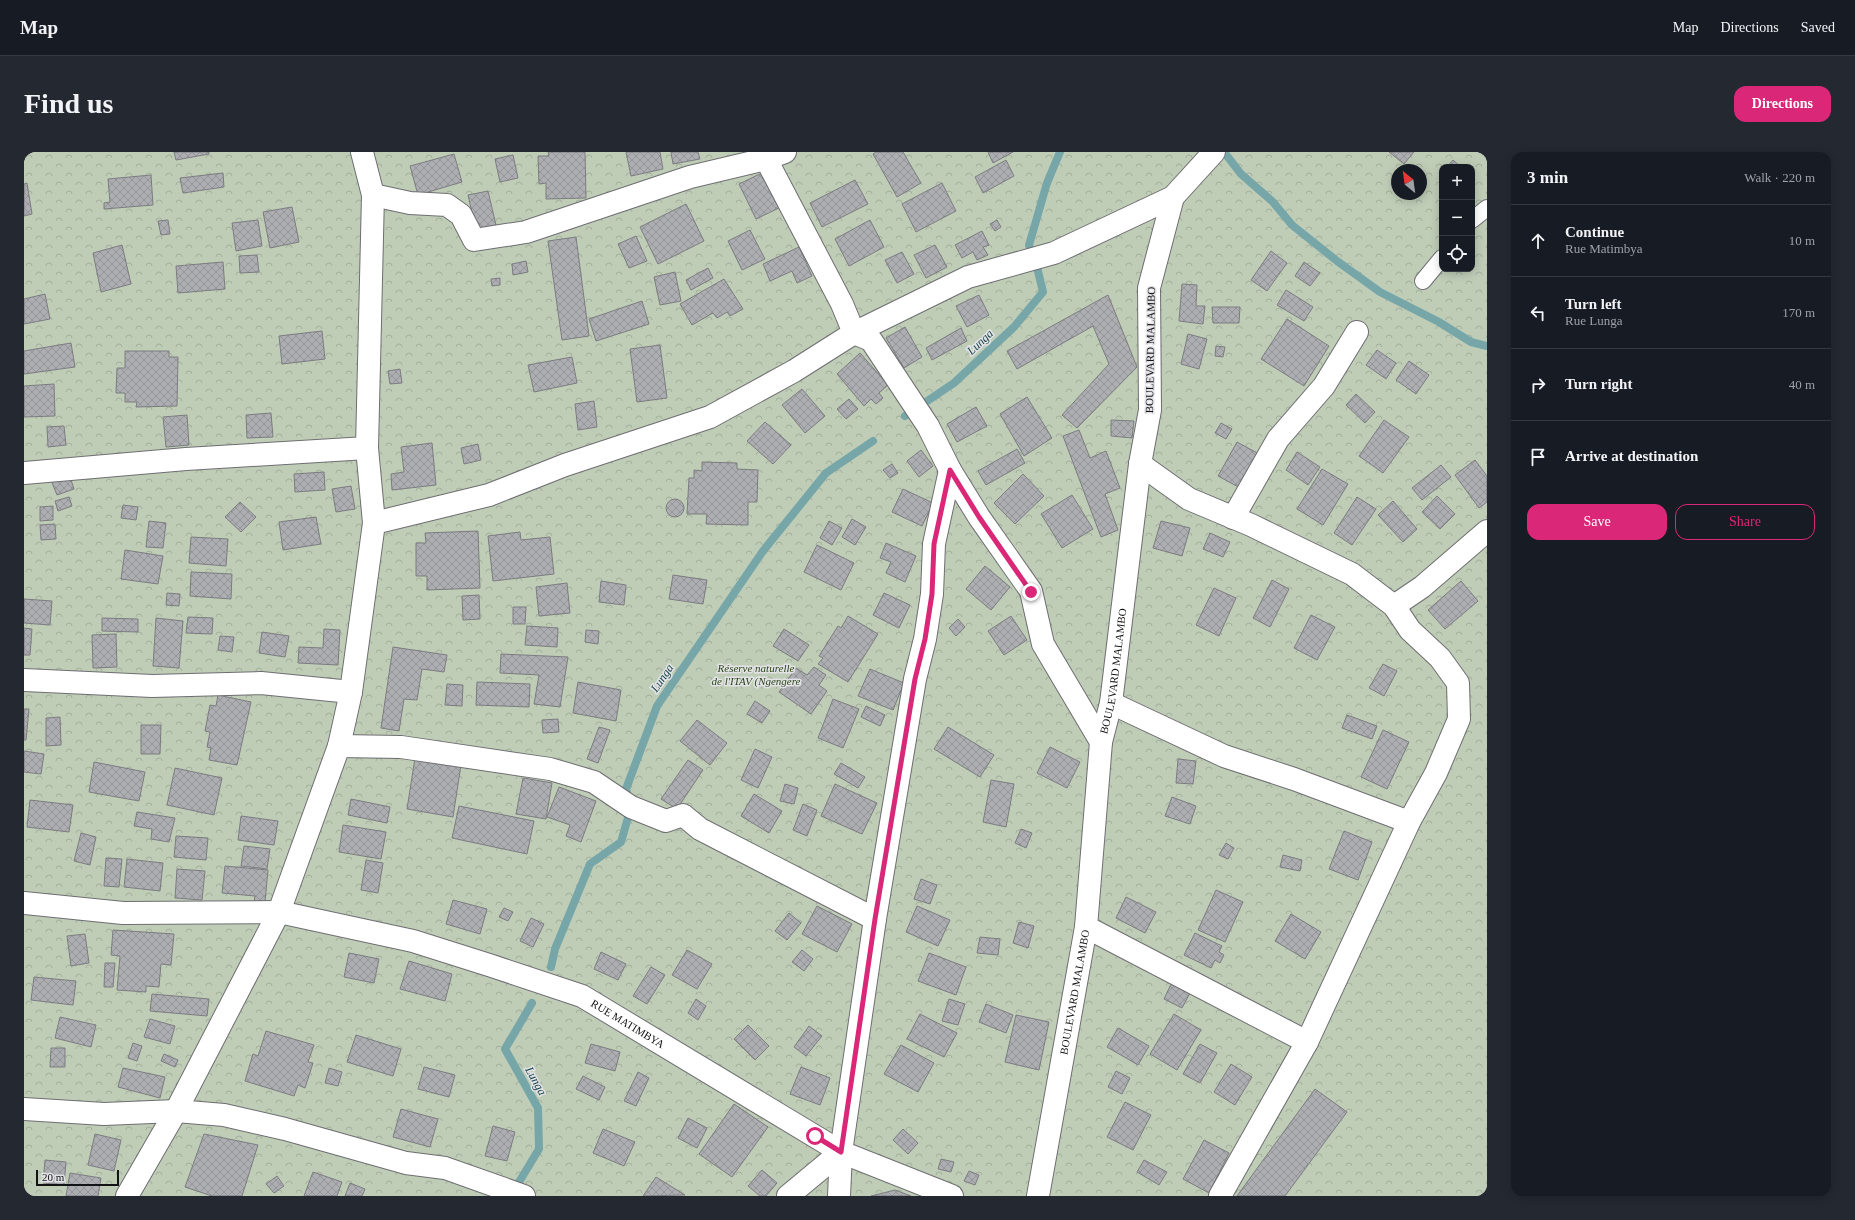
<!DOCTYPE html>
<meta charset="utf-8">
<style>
:root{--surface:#171b24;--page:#242831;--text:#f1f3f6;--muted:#9ea1a6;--line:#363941;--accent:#db2777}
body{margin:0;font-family:Georgia,serif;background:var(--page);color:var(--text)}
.controls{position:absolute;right:12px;top:12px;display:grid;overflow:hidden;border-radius:8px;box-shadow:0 2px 10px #0003}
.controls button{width:36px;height:36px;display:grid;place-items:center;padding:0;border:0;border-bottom:1px solid var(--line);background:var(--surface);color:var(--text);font:20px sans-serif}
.compass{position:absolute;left:1367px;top:12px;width:36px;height:36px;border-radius:50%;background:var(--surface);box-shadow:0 2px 10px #0003;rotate:331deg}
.scale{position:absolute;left:12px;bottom:10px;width:83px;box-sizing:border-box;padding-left:4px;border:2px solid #121314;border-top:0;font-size:11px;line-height:14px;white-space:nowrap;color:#121314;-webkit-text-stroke:3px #e3e3e7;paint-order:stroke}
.stop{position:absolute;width:12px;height:12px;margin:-9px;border:3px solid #db2777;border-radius:50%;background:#fff}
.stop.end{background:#db2777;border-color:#fff;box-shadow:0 1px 4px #0008}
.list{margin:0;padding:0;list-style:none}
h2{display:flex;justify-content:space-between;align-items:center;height:52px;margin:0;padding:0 16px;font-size:17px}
h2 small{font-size:13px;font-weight:400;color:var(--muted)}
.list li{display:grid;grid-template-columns:26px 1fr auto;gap:12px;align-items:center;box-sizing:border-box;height:72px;padding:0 16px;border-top:1px solid var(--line)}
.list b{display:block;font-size:15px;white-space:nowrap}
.list p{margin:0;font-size:13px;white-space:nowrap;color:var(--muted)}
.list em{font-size:13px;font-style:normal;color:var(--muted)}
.actions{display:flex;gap:8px;padding:12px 16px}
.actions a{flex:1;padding:9px 0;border:1px solid var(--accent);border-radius:12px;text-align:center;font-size:14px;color:var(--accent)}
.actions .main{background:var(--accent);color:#fff}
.icon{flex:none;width:22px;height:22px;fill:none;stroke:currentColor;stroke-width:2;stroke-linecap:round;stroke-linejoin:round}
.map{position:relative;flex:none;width:1463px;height:1044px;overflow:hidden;border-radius:12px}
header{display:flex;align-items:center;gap:24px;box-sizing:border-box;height:56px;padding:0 20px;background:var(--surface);border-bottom:1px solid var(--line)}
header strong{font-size:19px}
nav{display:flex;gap:22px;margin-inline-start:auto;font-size:14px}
.intro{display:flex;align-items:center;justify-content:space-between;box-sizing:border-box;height:96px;padding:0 24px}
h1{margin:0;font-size:28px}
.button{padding:10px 18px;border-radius:12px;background:var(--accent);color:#fff;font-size:14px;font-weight:700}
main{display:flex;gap:24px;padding:0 24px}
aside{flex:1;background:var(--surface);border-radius:12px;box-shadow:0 2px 10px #0003}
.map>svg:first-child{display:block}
.park{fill:url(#park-crowns);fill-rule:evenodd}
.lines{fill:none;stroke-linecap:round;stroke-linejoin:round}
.stream{stroke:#76a6a8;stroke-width:8}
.building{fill:url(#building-cross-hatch);stroke:#7c7c80}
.lane-casing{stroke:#6e6e72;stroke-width:18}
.street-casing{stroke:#6e6e72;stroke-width:24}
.lane{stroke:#fff;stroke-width:16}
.street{stroke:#fff;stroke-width:22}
.route{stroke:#db2777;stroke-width:5}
.labels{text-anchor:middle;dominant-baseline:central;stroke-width:3;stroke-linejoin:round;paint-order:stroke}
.street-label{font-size:11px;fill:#121314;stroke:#e3e3e7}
.park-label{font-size:11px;font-style:italic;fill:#294514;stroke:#e3e3e7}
.water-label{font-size:12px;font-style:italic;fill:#164446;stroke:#e3e3e7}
</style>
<header>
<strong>Map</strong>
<nav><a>Map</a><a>Directions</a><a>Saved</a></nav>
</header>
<div class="intro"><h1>Find us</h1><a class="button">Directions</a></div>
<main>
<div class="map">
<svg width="1463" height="1044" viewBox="0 0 1463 1044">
<defs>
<pattern id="park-crowns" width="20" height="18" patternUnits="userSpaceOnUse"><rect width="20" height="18" fill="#bfcdb7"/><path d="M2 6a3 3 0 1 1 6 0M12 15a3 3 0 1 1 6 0" fill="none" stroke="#a3af9c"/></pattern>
<pattern id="building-cross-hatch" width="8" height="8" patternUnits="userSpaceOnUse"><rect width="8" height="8" fill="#adaeb2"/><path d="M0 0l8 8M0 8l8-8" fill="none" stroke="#949598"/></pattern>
</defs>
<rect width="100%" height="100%" fill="#e3e3e7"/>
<!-- park -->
<path class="park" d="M0,0H1463V1044H0ZM1418,15H1448V117H1418ZM1373,18H1397V42H1373Z"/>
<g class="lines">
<!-- stream -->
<path class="stream" d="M1200,0L1217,22L1249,50L1268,73L1313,109L1356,140L1415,170L1447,190L1463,194
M881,264L930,231L990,175L1019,140L1013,115L1005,93L1023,31L1036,0
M527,815L531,797L566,712L597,690L607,655L602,637L633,554L739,399L802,321L849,289
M489,1040L515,997L514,956L481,897L508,851"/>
</g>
<!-- building -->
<path class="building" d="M150,0H185V2L152,8Z
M524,0H561L562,46L522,47V31L515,32L514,4H525Z
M602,0H636L639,17L607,24Z
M647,0H674L676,7L649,12Z
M852,0H879L897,31L873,45L849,2Z
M964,0H989L969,11Z
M1365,0H1390L1380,12Z
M430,2L438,30L394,43L386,14Z
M489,3L494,26L476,30L471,7Z
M982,8L990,24L959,41L951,25Z
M1429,8L1437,15H1423Z
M740,20L757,55L732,67L715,32Z
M199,21L200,35L159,41L156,26Z
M127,23L129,53L80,57V51L86,50L84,27Z
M831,28L844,52L798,75L786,51Z
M3,31L8,62L0,64V32Z
M918,31L932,59L892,80L878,52Z
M464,39L472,73L452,78L444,43Z
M662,52L680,89L634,112L616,75Z
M268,55L275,90L246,96L239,60Z
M144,68L146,82L137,83L134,69Z
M234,68L238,94L212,99L208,71Z
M846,68L860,95L825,114L811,87Z
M973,68L977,75L971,79L966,72Z
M726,78L741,107L718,118L704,89Z
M958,79L965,93L959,95L964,103L953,108L949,100L938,106L931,93Z
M612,84L623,109L605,116L594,92Z
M552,85L565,184L538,188L524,89Z
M98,93L107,132L77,140L69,101Z
M911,93L923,115L902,126L890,103Z
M775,95L788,124L773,131L768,119L746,129L739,112Z
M1247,99L1263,111L1243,139L1227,128Z
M878,100L890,122L873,131L861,108Z
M233,103L235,120L216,121L215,104Z
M502,109L504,120L489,123L488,112Z
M199,110L201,137L154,141L152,114Z
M1280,110L1296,121L1286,134L1271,124Z
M684,116L689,126L667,138L662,128Z
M651,120L657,149L636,153L630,125Z
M476,126V133L468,134L467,127Z
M700,127L719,157L706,164L703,160L693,166L689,161L668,173L656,152Z
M1158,132L1173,133L1172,154H1181L1179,172L1155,169Z
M1262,138L1289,155L1280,169L1253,153Z
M21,142L26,167L0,172V147Z
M955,143L965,163L943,175L932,154Z
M1084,143L1113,215L1053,276L1038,263L1085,212L1069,174L993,217L983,199Z
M618,149L625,172L572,189L565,167Z
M1188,155H1216L1215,171H1189Z
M1263,167L1305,194L1280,234L1237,207Z
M881,175L898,205L880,216L862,186Z
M937,176L943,189L908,208L902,196Z
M298,179L301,207L258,212L255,184Z
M1164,182L1183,187L1175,217L1157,212Z
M47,191L51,215L0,222V199Z
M636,193L643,246L613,250L606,197Z
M1192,194L1201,195L1199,205L1191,204Z
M1353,198L1372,211L1362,227L1342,213Z
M101,199H145V205H154L153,254L112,255L113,250H101V241H92L93,216H101Z
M836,201L864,233L855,241L859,246L852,252L847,247L840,254L813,222Z
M548,205L553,231L510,240L504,213Z
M1385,209L1405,223L1392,242L1372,228Z
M376,217L378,231L366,232L364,219Z
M30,232L31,264L0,265V234Z
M778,237L801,264L781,281L758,253Z
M1332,242L1351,260L1341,271L1322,253Z
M1003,245L1028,286L1000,304L976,262Z
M825,247L834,257L822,267L813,257Z
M570,249L573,275L554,278L551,252Z
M952,255L963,274L933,290L923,272Z
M247,261L249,285L223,286L222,263Z
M163,263L165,293L142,295L139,265Z
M1087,268L1110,269L1108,286L1087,284Z
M1360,268L1385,285L1359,321L1335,304Z
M741,270L767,293L749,312L723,289Z
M1197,271L1208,277L1202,287L1191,281Z
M40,274L42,293L24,295L23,275Z
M1055,278L1066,306L1082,299L1096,336L1081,342L1094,378L1077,385L1039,284Z
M1213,290L1237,303L1218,337L1194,324Z
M408,291L412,333L368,338L367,322L380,320L377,295Z
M454,292L457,308L440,312L437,296Z
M993,297L1001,311L962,333L954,319Z
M897,298L909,314L895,325L883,309Z
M1273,300L1296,315L1284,333L1262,318Z
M1451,308L1463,324V350L1455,356L1431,323Z
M678,310L713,311V317L734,318L733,350H724V373L682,372L683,362H663L665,326H670V318L678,319Z
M868,312L874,321L866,326L859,318Z
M1417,313L1427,325L1398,348L1388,336Z
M1298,317L1324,332L1299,373L1273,357Z
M300,320L301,338L271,340L270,322Z
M45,322L50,337L33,343L27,328Z
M999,322L1020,344L991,372L970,351Z
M327,334L331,357L312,360L308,337Z
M879,337L909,351L898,374L868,360Z
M1048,343L1069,377L1038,396L1017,362Z
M1413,344L1431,362L1416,377L1398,360Z
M45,345L48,354L34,359L31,349Z
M1333,345L1352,357L1328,393L1310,381Z
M642 356a9 9 0 1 1 18 0a9 9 0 1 1-18 0Z
M1369,349L1393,377L1379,390L1354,363Z
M216,350L232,365L217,380L201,365Z
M99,353L114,355L112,368L97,366Z
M29,354V368L16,369V355Z
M292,365L297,392L259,398L255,370Z
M828,367L842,375L831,393L818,385Z
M125,369L142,371L139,396L122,395Z
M805,369L818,376L808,393L796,386Z
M1137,369L1166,376L1158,404L1129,396Z
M31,372L32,387L17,388L16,373Z
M454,379L456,436L403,438V424H392V391H402L401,381Z
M496,380L497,388L526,385L530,422L469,429L464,384Z
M1186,381L1206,390L1199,405L1179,397Z
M167,385L204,387L202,414L165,411Z
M862,391L892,404L881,430L862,421L867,410L856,406Z
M793,393L830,411L817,438L780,420Z
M101,398L139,404L134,432L97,427Z
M961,414L986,435L967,458L942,437Z
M167,420L208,422L207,447L166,444Z
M649,423L683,428L679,452L645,447Z
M1248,428L1265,437L1246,475L1229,466Z
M577,429L602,433L600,453L575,450Z
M1437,429L1454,449L1421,477L1404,458Z
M543,431L546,461L515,464L512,435Z
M1190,436L1212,446L1195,484L1172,473Z
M143,441L156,442L155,454L142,453Z
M860,441L886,453L875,476L849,463Z
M455,443L456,467L439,468L438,444Z
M0,447L28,449L26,473L0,471Z
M489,455H502L501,472H489Z
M1287,463L1311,475L1293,508L1270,496Z
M824,464L854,482L824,530L794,512L799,506L795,504L814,474L817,476Z
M987,464L1003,488L980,503L964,479Z
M164,465L189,466L188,482L162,481Z
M78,466L114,467V480L78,479Z
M132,466L159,469L155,516L129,514Z
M934,467L941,475L932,484L925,476Z
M503,474L534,476L533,495L501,493Z
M0,476L8,477L6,503H0Z
M300,477L316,478L314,513L274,511L275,495L299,496Z
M760,477L785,493L774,509L749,494Z
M562,478L575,479L574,492L561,490Z
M238,480L265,484L261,505L235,501Z
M92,482L93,515L69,516L68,483Z
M196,484L210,485L208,500L194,498Z
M369,495L423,503L420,520L398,517L393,548L380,547L375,579L357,576Z
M477,502L544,505L536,555L510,552L515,523L476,521Z
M1359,512L1373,519L1360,544L1345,536Z
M790,515L802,523L795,533L803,539L787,562L755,540L772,516L783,523Z
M846,517L880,531L869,558L834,544Z
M453,530L506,532L505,555L452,553Z
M554,530L597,538L592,569L549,561Z
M423,532L439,533L438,554L421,553Z
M194,543L227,550L213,613L185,608L187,596L183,595L186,580L181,579L186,553L192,554Z
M809,547L835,557L819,596L794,586Z
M731,549L746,559L738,571L723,562Z
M842,554L861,563L856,574L837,565Z
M0,557H5L2,588H0Z
M1323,563L1353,574L1348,587L1318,576Z
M36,565L37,593L22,594V566Z
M534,567L535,580L519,581L518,568Z
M673,568L703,591L686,613L656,589Z
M117,573H137L136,602H117Z
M575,575L586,578L574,611L563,607Z
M924,575L970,603L956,625L910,597Z
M1359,578L1385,590L1363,637L1337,625Z
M1026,595L1056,610L1043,636L1013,621Z
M731,597L748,605L734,636L717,628Z
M0,599L20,602L17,622L0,620Z
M391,606L437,613L429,665L383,657Z
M1154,607L1172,609L1169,632L1152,631Z
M664,608L679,618L653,657L637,647Z
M70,610L121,620L115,649L65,640Z
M817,611L841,625L834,636L810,622Z
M151,616L198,626L190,663L143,653Z
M499,626L528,631L522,667L492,662Z
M967,628L990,632L982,675L959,670Z
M761,632L774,636L770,652L756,649Z
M811,632L853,651L838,682L797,664Z
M535,635L572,649L557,690L542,684L546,673L523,665Z
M730,642L758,659L745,681L717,664Z
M1148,645L1172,654L1166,672L1141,664Z
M327,647L366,655L363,671L324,663Z
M6,648L49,653L45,680L3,675Z
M779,652L793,658L783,684L769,678Z
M435,654L510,669L503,702L428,686Z
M113,660L151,666L145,690L127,687L128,677L110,674Z
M217,664L254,669L250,693L214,688Z
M319,673L362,680L357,707L315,700Z
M997,677L1008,681L1002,696L991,691Z
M1320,679L1348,690L1334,728L1305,717Z
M57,681L72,685L66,713L50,709Z
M152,684L184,686L182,708L150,705Z
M1202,691L1210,696L1204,707L1195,703Z
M220,694L246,697L243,717L217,714Z
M1259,703L1278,708L1276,719L1256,715Z
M82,706L98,707L95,735L80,734Z
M103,707L139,711L136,739L100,735Z
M342,708L359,711L354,741L337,738Z
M201,714L244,718L240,760L229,758L231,744L198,741Z
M153,717L181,719L178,748L151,746Z
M897,727L913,733L906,752L890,747Z
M1192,738L1219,750L1201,790L1174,778Z
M1102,745L1132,760L1121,781L1092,766Z
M429,748L463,757L456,782L422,772Z
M793,754L828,772L813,800L778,782Z
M893,754L926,768L914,794L882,780Z
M480,756L489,760L484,769L475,765Z
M765,761L777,771L763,788L751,779Z
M1267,762L1297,780L1281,807L1251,789Z
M507,766L520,772L509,795L496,789Z
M995,770L1010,774L1004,796L989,791Z
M89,778L150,782L147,813L137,812L135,835L122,834V840L93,838L96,804L87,803Z
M1171,781L1198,794L1195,800L1200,803L1196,811L1191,808L1187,816L1160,803Z
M61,782L65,811L47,814L43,784Z
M956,785L976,787L974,803L953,801Z
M663,798L688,812L673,837L648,823Z
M778,798L789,807L780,819L768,810Z
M577,800L602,812L594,828L570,817Z
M325,801L355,807L350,831L320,825Z
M905,801L942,815L932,843L894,829Z
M385,809L428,822L421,849L376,837Z
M81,811H91L89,835H80Z
M627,815L641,823L623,852L609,844Z
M10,825L52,829L49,853L7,848Z
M1147,832L1166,841L1158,856L1140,847Z
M128,842L185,847L183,864L126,859Z
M672,847L682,854L674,868L664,861Z
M925,847L941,852L934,873L918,869Z
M962,852L989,863L982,881L955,870Z
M896,862L933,881L920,905L883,887Z
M1150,862L1177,878L1153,918L1126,902Z
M992,863L1025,870L1015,918L981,910Z
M36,865L72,873L67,895L31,886Z
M126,867L151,874L146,892L120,885Z
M724,873L745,894L731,908L710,887Z
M785,874L798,884L782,904L770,895Z
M1094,876L1125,894L1114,913L1083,895Z
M242,879L290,893L284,910L289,911L281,936L274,933L270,944L221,929L229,902L234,904Z
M332,883L377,897L369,924L323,910Z
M109,891L118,894L113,909L104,906Z
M567,892L596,900L591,919L561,911Z
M1176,892L1193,901L1176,931L1159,922Z
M877,893L910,911L894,940L860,922Z
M27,896H41V915H26Z
M140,902L154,908L151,915L137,909Z
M1207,912L1228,925L1211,953L1190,940Z
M400,915L431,923L425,945L394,937Z
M777,915L806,926L796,953L766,942Z
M99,916L141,925L136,946L94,935Z
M305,916L318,920L314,934L301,931Z
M1092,919L1106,926L1098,942L1084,935Z
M614,920L625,926L612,954L600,949Z
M559,924L581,935L575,948L552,937Z
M1291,937L1323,960L1261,1044H1213Z
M1101,950L1127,963L1109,998L1083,985Z
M710,952L744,975L708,1025L675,1002Z
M377,957L414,967L406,995L369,985Z
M664,966L683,976L673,996L654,986Z
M469,974L491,980L483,1009L461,1004Z
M579,977L611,990L600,1014L569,1001Z
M879,977L894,991L884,1002L869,988Z
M71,982L97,988L90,1019L64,1013Z
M180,982L234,993L218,1044H188L161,1035Z
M1180,988L1205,1001L1185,1041L1159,1027Z
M917,1007L930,1010L927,1020L914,1017Z
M21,1008L42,1010L40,1033L19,1031Z
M1120,1008L1143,1020L1135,1033L1113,1020Z
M738,1018L753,1031L742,1044H736L724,1034Z
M945,1019L955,1023L951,1033L940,1029Z
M289,1020L318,1030L313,1044H280Z
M46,1021L77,1026L74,1044H42Z
M253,1024L260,1034L250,1041L242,1032Z
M632,1025L661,1043L619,1044Z
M326,1031L341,1037L338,1044H321Z
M871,1038L887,1044H847Z"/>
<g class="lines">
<defs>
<path id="lane" d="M1448,68L1463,56
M1399,129L1418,106"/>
<g id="street">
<path d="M740,0L742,7L818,152L830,181L847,188L904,274L926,318L955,365L1007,439L1019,492L1077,590"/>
<path d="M349,43L386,51L423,53L437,63L450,88L502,80L666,25L742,7L761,0"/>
<path d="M1116,312L1165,347L1227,373L1328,422L1370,454L1386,478L1416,506L1434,531L1435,567L1412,621L1385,670L1283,890L1196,1044"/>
<path d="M0,321L162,307L343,296"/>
<path d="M1209,366L1254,287L1300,234L1333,180"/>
<path d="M350,371L465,343L541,313L686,265L770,219L830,181L944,125L1030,101L1149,45"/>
<path d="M1370,454L1398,435L1463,379"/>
<path d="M0,528L128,534L237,531L327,540"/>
<path d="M1087,551L1200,604L1270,627L1385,670"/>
<path d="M315,594L377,595L526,617L570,630L607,655L642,669L659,663L676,677L851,767"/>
<path id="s1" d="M0,751L99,761L255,760L389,789L465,813L558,844L817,1000L928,1044"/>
<path d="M1062,775L1283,890"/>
<path d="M0,957L80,962L152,959L200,963L261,977L382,1011L421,1016L500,1044"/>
<path d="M103,1044L152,959L255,760L315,594L327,540L350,371L343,296L349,43L338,0"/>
<path d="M764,1044L817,1000"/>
<path d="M815,1044L817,1000L851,767L891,527L901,487L908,442L910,392L926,318"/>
<path id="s2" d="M1014,1044L1062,775L1077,590L1087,551L1116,312L1126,258L1125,136L1149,45L1190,0"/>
</g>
</defs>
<!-- lane casing -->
<use href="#lane" class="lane-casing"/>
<!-- street casing -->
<use href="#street" class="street-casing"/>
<!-- lane -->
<use href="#lane" class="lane"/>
<!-- street -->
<use href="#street" class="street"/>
</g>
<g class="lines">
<!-- route -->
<path class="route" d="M791,984L817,1000L851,767L891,527L901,487L908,442L910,392L926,318L955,365L1007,440"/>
</g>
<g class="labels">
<!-- street labels -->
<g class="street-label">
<text transform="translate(1126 198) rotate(-89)">BOULEVARD MALAMBO</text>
<text stroke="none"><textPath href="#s2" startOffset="531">BOULEVARD MALAMBO</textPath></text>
<text stroke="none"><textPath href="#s2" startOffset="207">BOULEVARD MALAMBO</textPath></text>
<text stroke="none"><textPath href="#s1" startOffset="624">RUE MATIMBYA</textPath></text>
</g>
<!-- park labels -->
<g class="park-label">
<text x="732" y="516">Réserve naturelle<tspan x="732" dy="13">de l'ITAV (Ngengere</tspan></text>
</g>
<!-- water labels -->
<g class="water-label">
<text transform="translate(956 190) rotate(-43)">Lunga</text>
<text transform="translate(638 526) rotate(-56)">Lunga</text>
<text transform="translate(512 929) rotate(61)">Lunga</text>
</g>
</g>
</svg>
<div class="controls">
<button>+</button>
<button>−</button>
<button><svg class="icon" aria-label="locate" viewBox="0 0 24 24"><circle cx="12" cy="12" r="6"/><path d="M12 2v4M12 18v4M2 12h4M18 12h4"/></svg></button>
</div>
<svg class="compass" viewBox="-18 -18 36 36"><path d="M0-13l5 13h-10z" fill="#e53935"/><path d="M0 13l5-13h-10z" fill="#9ea1a6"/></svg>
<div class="scale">20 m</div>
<div class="stop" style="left:791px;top:984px"></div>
<div class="stop end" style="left:1007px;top:440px"></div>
</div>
<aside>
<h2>3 min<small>Walk · 220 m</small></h2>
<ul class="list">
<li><svg class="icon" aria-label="ahead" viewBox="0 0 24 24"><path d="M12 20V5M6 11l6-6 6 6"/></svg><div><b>Continue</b><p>Rue Matimbya</p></div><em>10 m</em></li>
<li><svg class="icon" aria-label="left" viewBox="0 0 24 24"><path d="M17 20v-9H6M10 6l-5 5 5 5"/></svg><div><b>Turn left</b><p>Rue Lunga</p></div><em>170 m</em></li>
<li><svg class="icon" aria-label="right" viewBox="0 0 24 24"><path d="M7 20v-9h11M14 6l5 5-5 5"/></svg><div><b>Turn right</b></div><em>40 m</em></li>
<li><svg class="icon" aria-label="arrive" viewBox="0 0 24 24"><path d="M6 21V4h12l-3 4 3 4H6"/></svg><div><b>Arrive at destination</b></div></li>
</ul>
<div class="actions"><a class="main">Save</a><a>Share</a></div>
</aside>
</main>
